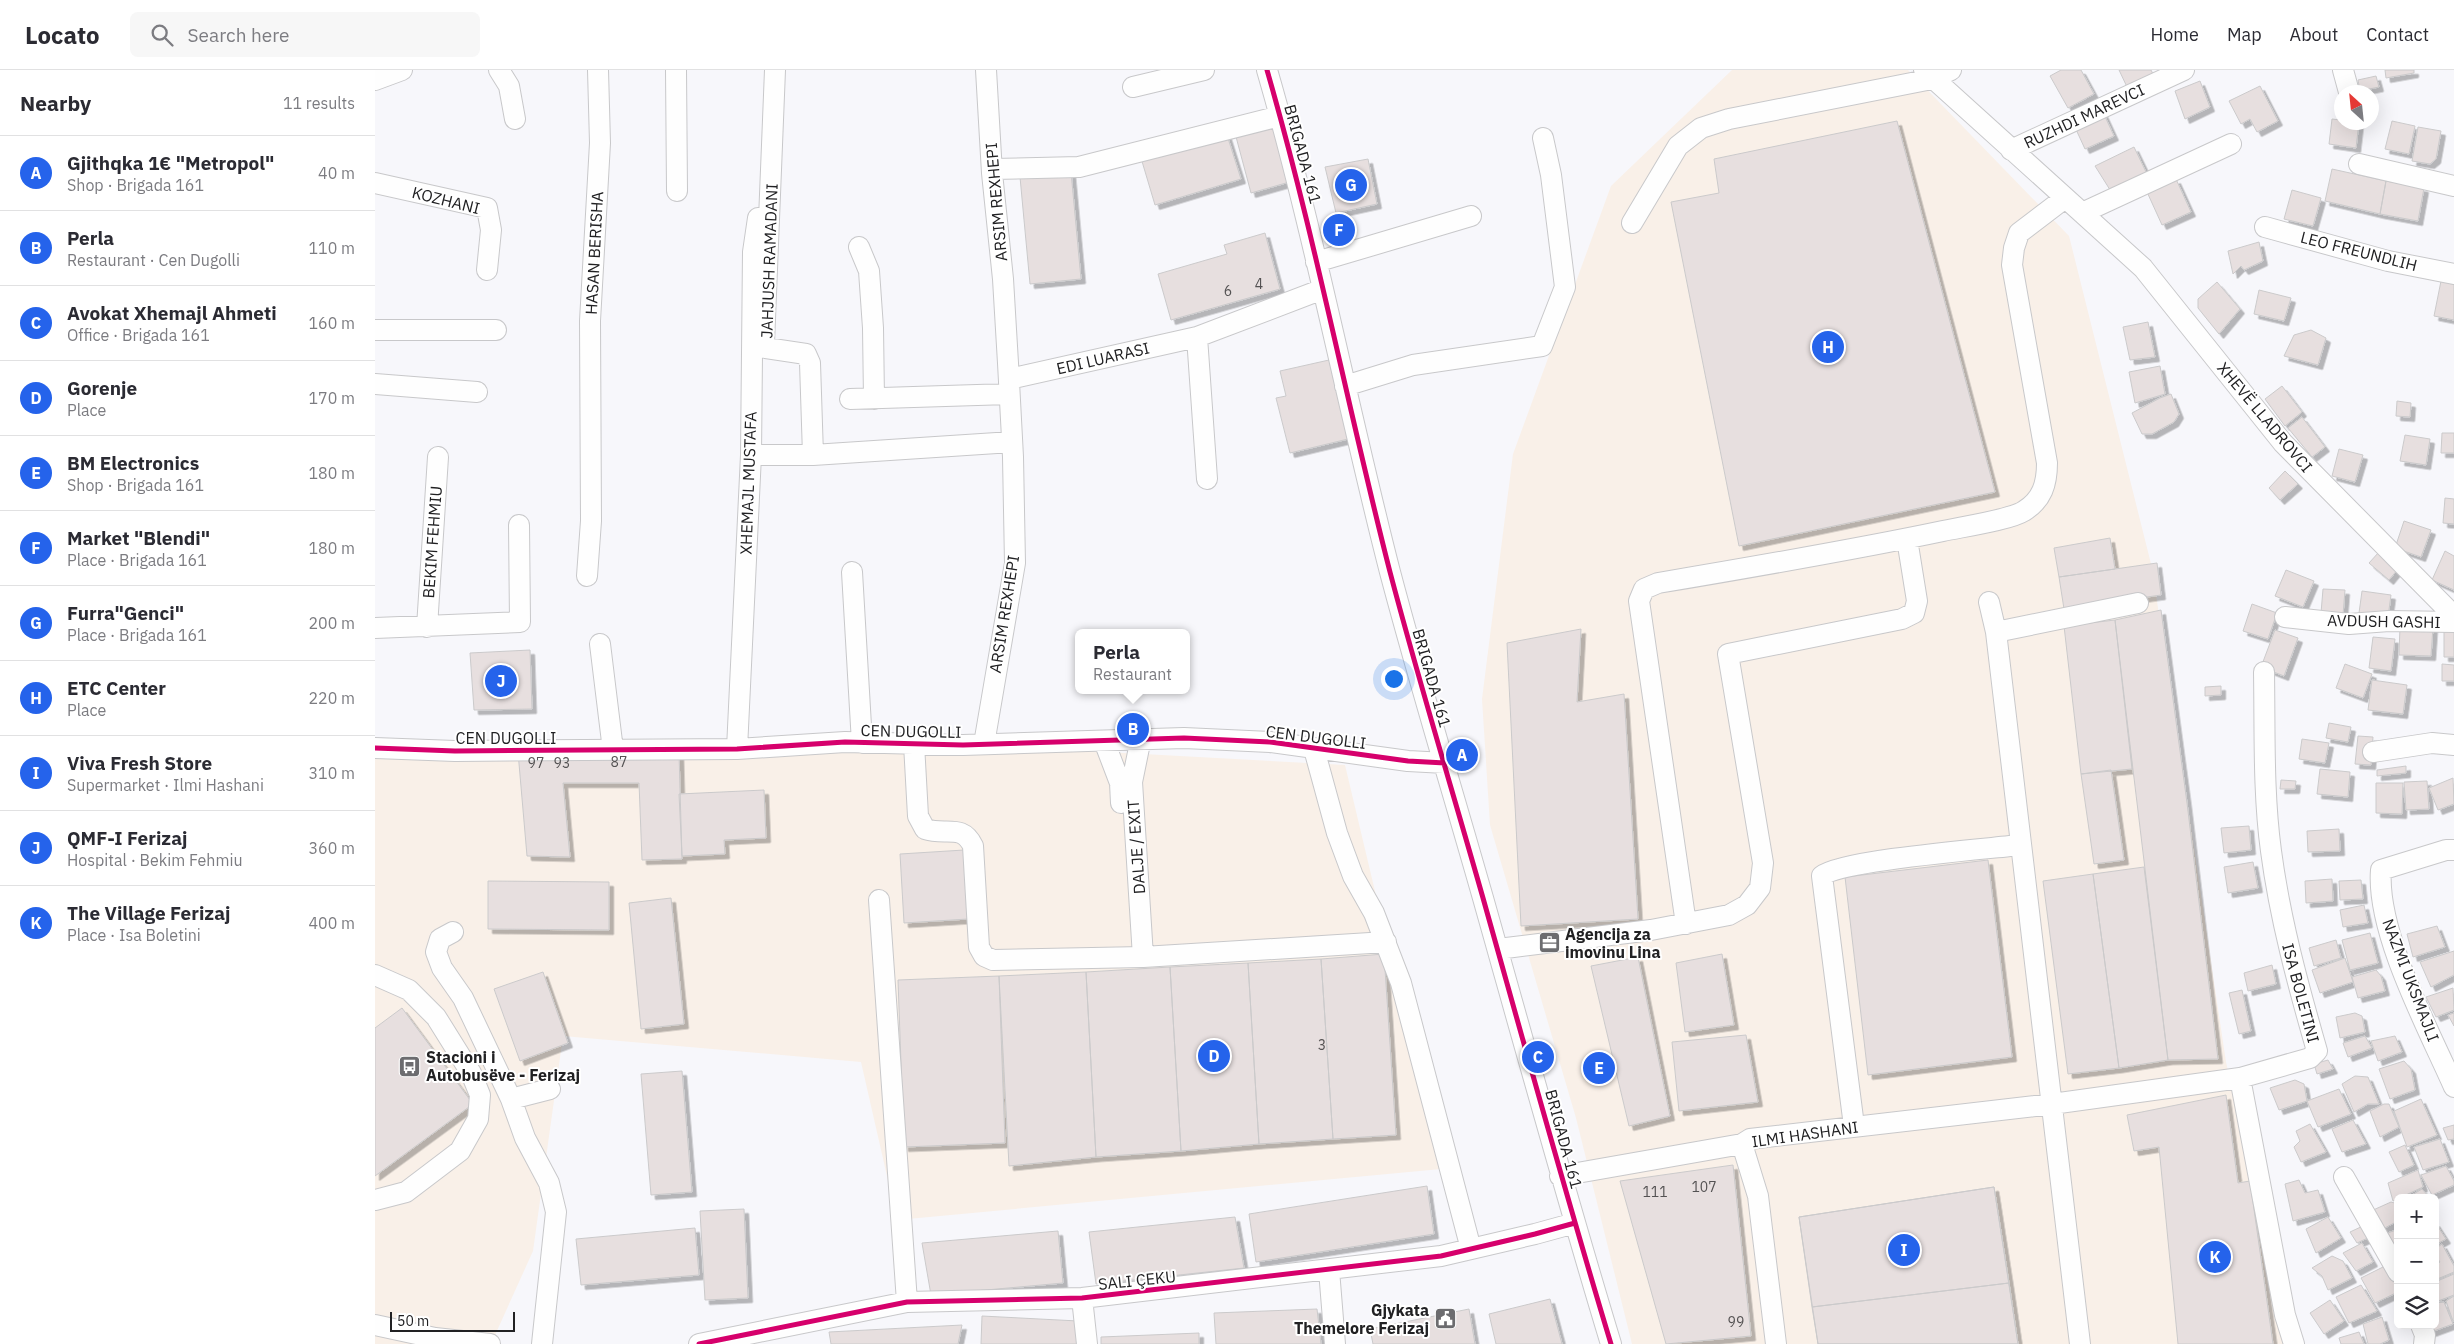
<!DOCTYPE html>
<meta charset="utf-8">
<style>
:root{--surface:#fff;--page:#f7f7f7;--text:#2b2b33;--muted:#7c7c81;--line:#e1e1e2;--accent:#2563eb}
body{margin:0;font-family:"IBM Plex Sans",sans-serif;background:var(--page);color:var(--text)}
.controls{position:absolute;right:15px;bottom:15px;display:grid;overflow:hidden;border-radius:8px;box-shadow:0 5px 20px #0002}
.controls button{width:45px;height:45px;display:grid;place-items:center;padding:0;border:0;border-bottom:1px solid var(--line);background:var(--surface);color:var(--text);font:25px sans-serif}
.compass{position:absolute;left:1959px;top:15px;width:45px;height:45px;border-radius:50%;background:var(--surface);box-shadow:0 5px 20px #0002;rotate:333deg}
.scale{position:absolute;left:15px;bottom:12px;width:125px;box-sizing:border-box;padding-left:5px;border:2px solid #212123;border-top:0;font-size:14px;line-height:18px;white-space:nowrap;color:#212123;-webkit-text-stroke:4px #fff;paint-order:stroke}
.you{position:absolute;left:1018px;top:608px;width:18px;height:18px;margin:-12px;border:4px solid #fff;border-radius:50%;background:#1a73e8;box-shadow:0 0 0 8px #1a73e833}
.badge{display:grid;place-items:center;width:32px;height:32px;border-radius:50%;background:var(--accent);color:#fff;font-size:16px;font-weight:700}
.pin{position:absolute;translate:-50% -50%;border:2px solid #fff;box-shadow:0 1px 5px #0006}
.popup{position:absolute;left:700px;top:559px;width:115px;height:65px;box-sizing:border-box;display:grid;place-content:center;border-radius:8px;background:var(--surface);filter:drop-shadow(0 1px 4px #0005);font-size:16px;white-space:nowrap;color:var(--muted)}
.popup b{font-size:19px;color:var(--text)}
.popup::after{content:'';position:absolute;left:50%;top:100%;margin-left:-10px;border:10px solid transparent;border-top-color:var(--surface)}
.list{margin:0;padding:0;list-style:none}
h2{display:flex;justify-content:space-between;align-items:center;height:65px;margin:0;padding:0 20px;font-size:21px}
h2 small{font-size:16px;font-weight:400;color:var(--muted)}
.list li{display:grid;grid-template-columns:32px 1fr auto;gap:15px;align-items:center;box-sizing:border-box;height:75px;padding:0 20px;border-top:1px solid var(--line)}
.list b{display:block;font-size:19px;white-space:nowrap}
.list p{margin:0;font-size:16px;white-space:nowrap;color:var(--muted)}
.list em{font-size:16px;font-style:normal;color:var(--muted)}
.icon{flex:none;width:28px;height:28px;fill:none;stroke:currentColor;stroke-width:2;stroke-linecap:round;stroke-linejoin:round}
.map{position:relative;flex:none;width:2079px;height:1274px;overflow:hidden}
header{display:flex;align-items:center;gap:30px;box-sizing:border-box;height:70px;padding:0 25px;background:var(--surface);border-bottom:1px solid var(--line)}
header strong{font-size:24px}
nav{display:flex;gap:28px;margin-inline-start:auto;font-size:18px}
.search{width:350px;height:45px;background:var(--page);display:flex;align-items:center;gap:12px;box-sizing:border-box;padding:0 18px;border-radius:8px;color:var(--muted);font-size:19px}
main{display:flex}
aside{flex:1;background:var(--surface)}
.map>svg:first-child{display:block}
.commercial{fill:#f9f0e8}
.building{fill:#e7dfdf;stroke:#cbcacb;filter:url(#shadow)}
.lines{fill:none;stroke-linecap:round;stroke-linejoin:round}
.minor-casing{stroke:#c8c8ca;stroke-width:22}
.minor{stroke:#fefefe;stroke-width:20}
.cycleway-casing{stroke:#fff;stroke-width:8}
.cycleway{stroke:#d6006c;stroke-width:5}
.labels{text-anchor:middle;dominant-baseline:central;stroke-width:4;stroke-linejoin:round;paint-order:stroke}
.number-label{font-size:14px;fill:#545253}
.street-label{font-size:16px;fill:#212123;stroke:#fff}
.poi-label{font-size:16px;font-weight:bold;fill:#212123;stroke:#fff;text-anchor:start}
</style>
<header>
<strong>Locato</strong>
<div class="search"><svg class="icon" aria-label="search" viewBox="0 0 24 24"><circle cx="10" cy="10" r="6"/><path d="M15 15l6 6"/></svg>Search here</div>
<nav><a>Home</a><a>Map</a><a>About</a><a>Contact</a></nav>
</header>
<main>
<aside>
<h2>Nearby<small>11 results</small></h2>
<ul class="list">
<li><span class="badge">A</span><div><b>Gjithqka 1€ &quot;Metropol&quot;</b><p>Shop · Brigada 161</p></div><em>40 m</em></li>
<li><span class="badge">B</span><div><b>Perla</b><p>Restaurant · Cen Dugolli</p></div><em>110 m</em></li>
<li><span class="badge">C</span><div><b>Avokat Xhemajl Ahmeti</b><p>Office · Brigada 161</p></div><em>160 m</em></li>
<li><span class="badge">D</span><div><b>Gorenje</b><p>Place</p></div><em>170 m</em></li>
<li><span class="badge">E</span><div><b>BM Electronics</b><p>Shop · Brigada 161</p></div><em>180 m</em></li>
<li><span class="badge">F</span><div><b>Market &quot;Blendi&quot;</b><p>Place · Brigada 161</p></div><em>180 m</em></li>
<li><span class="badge">G</span><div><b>Furra&quot;Genci&quot;</b><p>Place · Brigada 161</p></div><em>200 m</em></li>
<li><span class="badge">H</span><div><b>ETC Center</b><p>Place</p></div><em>220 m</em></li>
<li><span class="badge">I</span><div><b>Viva Fresh Store</b><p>Supermarket · Ilmi Hashani</p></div><em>310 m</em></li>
<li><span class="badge">J</span><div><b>QMF-I Ferizaj</b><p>Hospital · Bekim Fehmiu</p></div><em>360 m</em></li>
<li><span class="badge">K</span><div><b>The Village Ferizaj</b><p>Place · Isa Boletini</p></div><em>400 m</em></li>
</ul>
</aside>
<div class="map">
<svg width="2079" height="1274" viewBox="0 0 2079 1274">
<defs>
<filter id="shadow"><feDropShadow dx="4.5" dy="4.5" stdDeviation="0" flood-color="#0004"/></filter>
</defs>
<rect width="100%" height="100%" fill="#f7f7fb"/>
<!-- commercial -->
<path class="commercial" d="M1357,0H1533L1694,166L1777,498L1851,992L1913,1274H1257L1201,1048L1115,755L1107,629L1138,384L1236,116Z
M0,679L374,684L676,679L970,695L1066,1099L522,1150L486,992L188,966L158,1181L116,1274H0Z"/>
<!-- building -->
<path class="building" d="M1686,0H1706L1719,24L1693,38L1675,6Z
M1744,0H1776L1779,6L1753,19Z
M2010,0H2039V3L2011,8Z
M2001,6L2004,17L1985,21L1983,10Z
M1825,11L1835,37L1810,49L1800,21Z
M1885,16L1903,51L1882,62L1875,49L1866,54L1854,31Z
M1727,40L1739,66L1710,79L1698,53Z
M1957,49L1966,50V52H1984L1981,78L1954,74Z
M901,51L918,111L876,123L860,63Z
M1522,51L1620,422L1364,476L1296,132L1344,123L1339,89Z
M2017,51L2040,56L2034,84L2010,79Z
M2043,57L2066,61L2061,89L2055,94L2037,91Z
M851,62L866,109L780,135L766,88Z
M1759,77L1772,104L1737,123L1720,96Z
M993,89L1002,134L961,143L950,97Z
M1957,99L2011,111L2005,144L1950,131Z
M696,102L706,209L655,214L645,107Z
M1801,109L1816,142L1787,155L1772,122Z
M2011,111L2049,118L2043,151L2005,144Z
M1917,120L1946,128L1938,156L1909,149Z
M970,143L975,175L959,176L954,146Z
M890,163L905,219L796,250L783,204L852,184L849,175Z
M1884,172L1888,191L1869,200L1866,196L1858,204L1853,181Z
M2067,206L2079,209V250L2059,246Z
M1842,212L1865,239L1844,264L1823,238V229Z
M1884,220L1916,228L1909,251L1879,244Z
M1773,252L1780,287L1755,290L1748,257Z
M1936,260L1951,268L1943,295L1909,286L1919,265Z
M954,290L973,369L915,383L901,328L911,326L905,301Z
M1785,296L1790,324L1760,333L1754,302Z
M1907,316L1927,342L1910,356L1890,329Z
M1796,324L1804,344L1799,352L1777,364H1767L1757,343L1785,328Z
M2022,331L2036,333L2035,347L2021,346Z
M1927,347L1950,377L1937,387L1913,358Z
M2067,363H2079V383H2066Z
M2030,365L2055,369L2051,395L2025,391Z
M1964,379L1988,385L1980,412L1957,406Z
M1910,401L1923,414L1905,430L1894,418Z
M2070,428L2079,429V454L2068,453Z
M2029,451L2056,460L2046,487L2020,478Z
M1735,468L1740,499L1684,507L1679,478Z
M2070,481L2079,486V520L2057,510Z
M2004,482L2023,499L2014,510L1994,493Z
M1782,493L1786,525L1689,539L1684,507Z
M1911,500L1939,511L1928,537L1900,526Z
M1948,519L1970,520L1968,545L1946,543Z
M1987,521L2016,525L2013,547L1984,543Z
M1877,534L1902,543L1893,569L1868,561Z
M1786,540L1812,733L1843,989L1793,990L1740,550Z
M1740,550L1757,699L1706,704L1689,556Z
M2025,556L2058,557L2056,586L2024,585Z
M1206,559L1202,632L1249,624L1263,849L1146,856L1132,573Z
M2069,559H2079V587H2069Z
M1900,560L1923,568L1909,606L1886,597Z
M1998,567L2020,569L2016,601L1994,598Z
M155,580L157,639L99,640L95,583Z
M1970,594L1997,604L1988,628L1961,618Z
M2067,594L2079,595V611H2067Z
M1997,610L2032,615L2028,644L1993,640Z
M1846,616V625L1830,626V617Z
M1954,653L1976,657L1973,672L1951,668Z
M1983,666L1998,667L1996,695L1980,694Z
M1927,669L1954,673L1950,693L1924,689Z
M143,682L304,683L307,789L267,790L264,713H188L195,787L152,786Z
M2031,696V703L2002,706V700Z
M1945,699L1975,702L1973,727L1942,724Z
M1736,700L1749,790L1719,794L1706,704Z
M2078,708L2079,734L2063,740L2054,718Z
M1906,710L1921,711L1920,719H1905Z
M2052,711L2054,739L2031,740L2029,712Z
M2001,713H2028L2027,744L2001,743Z
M389,720L391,768L349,770L350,784L307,786L304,724Z
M1874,756L1876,780L1849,783L1846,758Z
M1964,759L1965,781L1933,782L1932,761Z
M589,780L593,849L529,853L525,784Z
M1613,790L1637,987L1493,1005L1470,807Z
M1878,792L1883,818L1853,823L1849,797Z
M1769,797L1793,990L1744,998L1718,804Z
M1718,804L1744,998L1693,1004L1668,811Z
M1957,809L1958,831L1931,833L1930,811Z
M1986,810L1988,829L1965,830L1964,811Z
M113,811L234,812V860L113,859Z
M296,828L309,954L266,959L254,833Z
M1989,835L1993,853L1968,857L1965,840Z
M2062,856L2070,877L2038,887L2032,864Z
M1995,863L2003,893L1975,900L1967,870Z
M1961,870L1966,888L1939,896L1934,878Z
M2079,881V905L2056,917L2045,892Z
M1009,884L1021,1065L958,1069L946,889Z
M1347,884L1359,955L1310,962L1301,893Z
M1263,887L1295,1046L1254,1056L1216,896Z
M1970,888L1978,912L1945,923L1937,900Z
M946,889L958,1069L884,1074L873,893Z
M873,893L884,1074L806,1081L795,897Z
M1897,895L1901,914L1873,921L1869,903Z
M795,897L806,1081L721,1087L711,902Z
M2001,900L2006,906L2010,921L1983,928L1977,907Z
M168,902L193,973L145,991L119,919Z
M711,902L721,1087L634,1096L624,906Z
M624,906L630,1073L529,1077L523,910Z
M2078,918L2079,940L2061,947L2051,927Z
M1867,920L1876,961L1864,964L1854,923Z
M27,938L98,1034L0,1106V958Z
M1980,943L1987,946L1990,962L1965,968L1961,947Z
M2079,943V956L2073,945Z
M1371,965L1383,1032L1304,1041L1297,972Z
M1990,966L1997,978L1973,987L1968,973Z
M2020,966L2027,982L2003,991L1996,971Z
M1953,990L1958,999L1942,1004L1939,994Z
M2029,991L2036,999L2040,1020L2015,1029L2004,999Z
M307,1001L317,1122L276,1125L266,1004Z
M1980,1006L1993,1007L2004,1034H1993L1979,1042L1967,1014Z
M1920,1010L1929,1014L1932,1031L1904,1040L1895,1018Z
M1964,1019L1976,1044L1943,1057L1932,1031Z
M1851,1025L1863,1113L1875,1111L1898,1274H1803L1784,1077L1759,1081L1752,1045Z
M2046,1029L2062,1065L2032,1077L2019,1041Z
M2009,1034H2014L2024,1057L2005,1067L1995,1041Z
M1978,1050L1991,1074L1967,1082L1957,1059Z
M1935,1054L1951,1082L1926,1092L1919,1077L1925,1071L1921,1061Z
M2079,1055V1069L2073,1070L2068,1058Z
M2065,1069L2074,1092L2048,1100L2039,1077Z
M2030,1075L2039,1095L2024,1102L2014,1082Z
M1358,1095L1376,1266L1291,1274L1245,1111Z
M2071,1096L2079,1111V1115L2057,1125L2046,1105Z
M2043,1100L2048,1117L2018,1131L2013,1113Z
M1924,1110L1930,1123L1943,1120L1950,1142L1918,1151L1910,1114Z
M1052,1116L1059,1164L881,1192L874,1144Z
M1619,1117L1643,1274H1443L1424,1147Z
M1619,1117L1634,1213L1437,1237L1424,1147Z
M2047,1119L2055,1128H2032Z
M2016,1132L2023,1134V1151L2006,1160L1996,1141Z
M369,1139L373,1228L330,1230L325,1141Z
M860,1147L869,1198L721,1214L714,1162Z
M1953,1147L1966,1168L1941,1183L1931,1159Z
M2060,1152L2071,1169L2060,1175Z
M1990,1155L1997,1166L1982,1173L1975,1162Z
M320,1158L324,1205L206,1215L201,1169Z
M2021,1160L2023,1173L2015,1178L2007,1165Z
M683,1161L688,1213L556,1225L547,1173Z
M1987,1173L1998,1192L1981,1201L1968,1183Z
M2067,1174L2079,1196V1202L2060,1210V1195L2065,1192L2060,1185V1179Z
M1957,1186L1968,1191L1977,1208L1953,1220L1947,1206L1937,1198Z
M2014,1194L2023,1213V1222L2000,1233L1986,1208Z
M2079,1204V1225L2063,1231L2060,1226V1212Z
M1634,1213L1643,1274H1443L1437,1237Z
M1986,1215L2002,1241L1974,1253L1961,1227Z
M2079,1226V1251H2078L2071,1231Z
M1175,1229L1187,1274H1121L1114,1244Z
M1955,1230L1969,1251L1949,1264L1935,1243Z
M2069,1232L2078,1254L2056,1262L2053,1255H2060V1233Z
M942,1239L946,1274H841L839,1243Z
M1094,1239L1100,1274H998L995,1259Z
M607,1246L703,1251L702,1274H606Z
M2007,1247L2014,1270L2005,1274H1993L1988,1254Z
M587,1255L583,1274H456L454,1262Z
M1984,1262L1989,1274H1966L1964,1268Z
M824,1263V1274H726V1267Z"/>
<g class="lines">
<defs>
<path id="minor" d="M124,0L134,16L140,49
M301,0L302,121
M400,0L389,274L391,278L431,284L435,293L438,385L637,372
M892,0C940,166 972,335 1015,502C1044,612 1077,719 1108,828C1150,977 1191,1126 1236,1274
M1549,0L1768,198L1908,373L2079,546
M1968,0L1974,22
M0,10L27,0
M758,17L829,0
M1636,80L1809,0
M1984,94L2079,116
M617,99L704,97L905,46
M0,113L112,138L116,160L112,200
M1707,143L1856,74
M1257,153L1303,76L1326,58L1354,49L1557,9L1576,0
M1890,157L2013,191L2079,204
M484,177L494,201L498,258L499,329
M941,192L1096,146
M0,260H121
M634,309L822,267
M0,314L102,322
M970,316L1038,295L1167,276L1190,217L1176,105L1168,68
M475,329L634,324
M376,385H438
M832,409L822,267L948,219
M477,502L487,673
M212,506L216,451L215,251L225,73L223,0
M1614,532L1621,562L1705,1274
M1910,547L1974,554L2014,551L2079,552
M52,557L63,387
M0,558L145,552L144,455
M1621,562L1763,533
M225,574L238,680
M1889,602C1890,662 1888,722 1896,781C1905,849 1923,915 1942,981L1935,988L1865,1008L1910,1245L1919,1274
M766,668L757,712L768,887
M729,671L745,713L746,733
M539,674L543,746L550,759C571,766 587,753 598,776L604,877L609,886L618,890L768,887L1011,872
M609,674L640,493L638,387L633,293L628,209L617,103L611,0
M0,678L80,681L362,679L470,672L588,675L809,668L895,672L1033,691L1070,693
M362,679L376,385L378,182L383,148
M939,679L962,763L978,806L999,843L1026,913L1096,1179
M1998,682L2057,673L2079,675
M2079,780H2071L2006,800C2001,862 2053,958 2079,1017
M504,830L532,1232
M1311,854L1264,531L1269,519L1283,513C1378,497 1473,481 1568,461C1586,457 1635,450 1649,441C1667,430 1672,414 1672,393L1637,195L1639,178L1644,163L1690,128
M78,862L65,869L61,882L67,898L88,928L136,1029
M1123,879L1276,860L1354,845L1372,835L1385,818L1388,793L1353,584L1527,549L1539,543L1542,531L1532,469
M0,905L34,920L61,947L96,1003L105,1025L103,1049L85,1081L31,1122L0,1130
M1479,1056L1447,806C1466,790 1611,779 1645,775
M1367,1074L1383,1126L1401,1274
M1185,1106L1367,1074L1375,1069L1677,1034L1865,1008
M1969,1107L2023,1202
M954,1200L960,1274
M707,1228L712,1274
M0,1255L60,1268L115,1274
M2046,1255L2050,1265L2049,1274
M167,1274L181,1142L174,1113L150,1068L136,1029L175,1019
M324,1274L532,1232L707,1228L1066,1186L1160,1164L1200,1153"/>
</defs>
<!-- minor casing -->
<use href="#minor" class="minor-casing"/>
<!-- minor -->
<use href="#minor" class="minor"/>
<defs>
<path id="cycleway" d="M892,0C940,166 972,335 1015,502C1044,612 1077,719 1108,828C1150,977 1191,1126 1236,1274
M0,678L80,681L362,679L470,672L588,675L809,668L895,672L1033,691L1070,693
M324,1274L532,1232L707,1228L1066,1186L1160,1164L1200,1153"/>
</defs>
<!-- cycleway casing -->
<use href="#cycleway" class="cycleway-casing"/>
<!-- cycleway -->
<use href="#cycleway" class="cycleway"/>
</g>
<!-- icons -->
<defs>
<symbol id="office-square" viewBox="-11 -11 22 22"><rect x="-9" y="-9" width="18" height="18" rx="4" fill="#6c6c6f" stroke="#fff"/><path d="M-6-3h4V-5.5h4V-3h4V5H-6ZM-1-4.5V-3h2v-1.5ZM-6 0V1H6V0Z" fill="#fff"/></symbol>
<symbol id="bus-square" viewBox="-11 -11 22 22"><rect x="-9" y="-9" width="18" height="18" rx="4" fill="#6c6c6f" stroke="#fff"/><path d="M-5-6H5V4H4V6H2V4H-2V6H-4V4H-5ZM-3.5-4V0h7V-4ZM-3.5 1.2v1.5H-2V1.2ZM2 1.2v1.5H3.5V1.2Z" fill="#fff"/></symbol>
<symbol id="civic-square" viewBox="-11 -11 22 22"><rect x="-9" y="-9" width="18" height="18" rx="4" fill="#6c6c6f" stroke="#fff"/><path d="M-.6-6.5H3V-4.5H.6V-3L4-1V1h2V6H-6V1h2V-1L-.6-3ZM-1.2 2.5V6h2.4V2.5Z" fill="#fff"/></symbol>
</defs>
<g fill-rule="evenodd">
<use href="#office-square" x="1162" y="860" width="25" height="25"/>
<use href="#bus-square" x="22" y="984" width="25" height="25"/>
<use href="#civic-square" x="1058" y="1236" width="25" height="25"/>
</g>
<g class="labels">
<!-- number labels -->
<g class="number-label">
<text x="884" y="214">4</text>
<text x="853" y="221">6</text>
<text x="244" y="692">87</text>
<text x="161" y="693">97</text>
<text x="187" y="693">93</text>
<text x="947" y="975">3</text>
<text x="1329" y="1117">107</text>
<text x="1280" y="1122">111</text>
<text x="1361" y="1252">99</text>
</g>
<!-- street labels -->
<g class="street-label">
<text transform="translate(1709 46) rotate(-25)">RUZHDI MAREVCI</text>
<text transform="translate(928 84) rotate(75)">BRIGADA 161</text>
<text transform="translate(71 130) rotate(14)">KOZHANI</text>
<text transform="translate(621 132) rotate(-95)">ARSIM REXHEPI</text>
<text transform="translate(1984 181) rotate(14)">LEO FREUNDLIH</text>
<text transform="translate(219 183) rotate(-87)">HASAN BERISHA</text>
<text transform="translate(394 191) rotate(-88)">JAHJUSH RAMADANI</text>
<text transform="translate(728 288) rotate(-13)">EDI LUARASI</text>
<text transform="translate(1890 347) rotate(50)">XHEVË LLADROVCI</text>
<text transform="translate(373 413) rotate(-88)">XHEMAJL MUSTAFA</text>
<text transform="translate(57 472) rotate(-86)">BEKIM FEHMIU</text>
<text transform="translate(629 544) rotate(-81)">ARSIM REXHEPI</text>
<text transform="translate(2009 551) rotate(1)">AVDUSH GASHI</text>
<text transform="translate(1057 608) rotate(74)">BRIGADA 161</text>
<text transform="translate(536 661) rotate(1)">CEN DUGOLLI</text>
<text transform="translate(941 667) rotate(7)">CEN DUGOLLI</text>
<text x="131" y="668">CEN DUGOLLI</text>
<text transform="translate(761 777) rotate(-94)">DALJE / EXIT</text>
<text transform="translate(2036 910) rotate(69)">NAZMI UKSMAJLI</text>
<text transform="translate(1926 923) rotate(75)">ISA BOLETINI</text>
<text transform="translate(1430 1064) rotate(-8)">ILMI HASHANI</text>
<text transform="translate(1189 1069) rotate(75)">BRIGADA 161</text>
<text transform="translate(762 1210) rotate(-6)">SALI ÇEKU</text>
</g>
<!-- poi labels -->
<g class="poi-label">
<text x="1190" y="864">Agencija za<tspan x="1190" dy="18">imovinu Lina</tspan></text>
<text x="51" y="987">Stacioni i<tspan x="51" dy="18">Autobusëve - Ferizaj</tspan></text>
<text x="1054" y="1240" text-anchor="end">Gjykata<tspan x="1054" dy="18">Themelore Ferizaj</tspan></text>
</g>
</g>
</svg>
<div class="controls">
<button>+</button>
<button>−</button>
<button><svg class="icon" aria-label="layers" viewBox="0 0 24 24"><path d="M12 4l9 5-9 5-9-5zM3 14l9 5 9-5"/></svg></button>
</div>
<svg class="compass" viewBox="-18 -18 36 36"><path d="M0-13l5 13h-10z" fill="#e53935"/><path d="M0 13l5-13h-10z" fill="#7c7c81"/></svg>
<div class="scale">50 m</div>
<div class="you"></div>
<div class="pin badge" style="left:1087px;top:685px">A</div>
<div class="pin badge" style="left:758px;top:659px">B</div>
<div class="popup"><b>Perla</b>Restaurant</div>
<div class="pin badge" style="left:1163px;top:987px">C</div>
<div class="pin badge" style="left:839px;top:986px">D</div>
<div class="pin badge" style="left:1224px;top:998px">E</div>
<div class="pin badge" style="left:964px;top:160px">F</div>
<div class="pin badge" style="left:976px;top:115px">G</div>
<div class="pin badge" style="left:1453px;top:277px">H</div>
<div class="pin badge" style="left:1529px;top:1180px">I</div>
<div class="pin badge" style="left:126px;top:611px">J</div>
<div class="pin badge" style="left:1840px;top:1187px">K</div>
</div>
</main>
